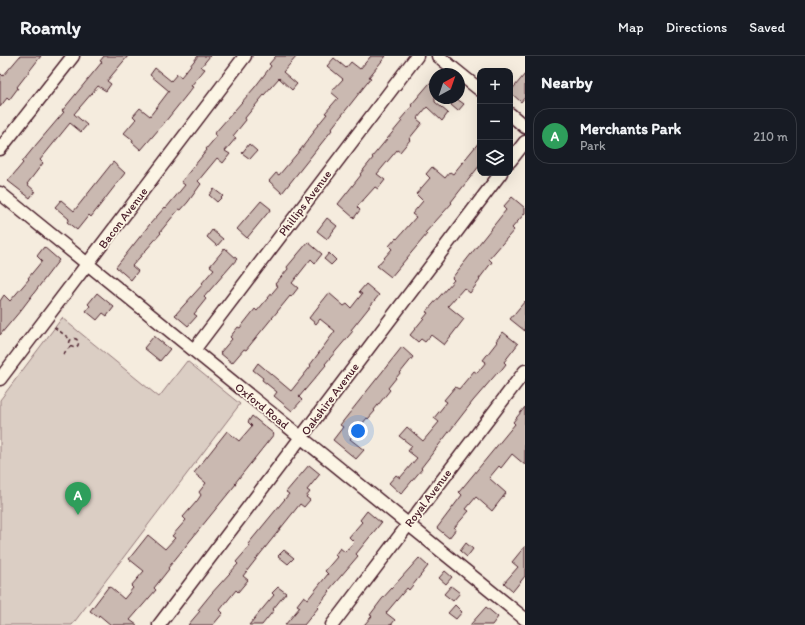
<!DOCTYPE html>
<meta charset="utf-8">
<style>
:root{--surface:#171b24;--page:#242831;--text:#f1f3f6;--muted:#9ea1a6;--line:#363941;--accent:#d93025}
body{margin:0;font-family:Itim,sans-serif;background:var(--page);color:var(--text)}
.controls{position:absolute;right:12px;top:12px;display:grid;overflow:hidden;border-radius:8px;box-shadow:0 4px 16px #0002}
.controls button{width:36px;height:36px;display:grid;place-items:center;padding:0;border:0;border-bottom:1px solid var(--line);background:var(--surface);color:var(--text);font:20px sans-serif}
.compass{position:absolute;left:429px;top:12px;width:36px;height:36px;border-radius:50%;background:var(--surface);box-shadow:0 4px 16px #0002;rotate:40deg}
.you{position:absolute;left:358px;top:375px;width:14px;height:14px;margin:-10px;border:3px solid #fff;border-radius:50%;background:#1a73e8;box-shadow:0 0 0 6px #1a73e833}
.badge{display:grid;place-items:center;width:26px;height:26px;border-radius:50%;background:var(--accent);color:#fff;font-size:13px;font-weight:700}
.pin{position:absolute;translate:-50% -33px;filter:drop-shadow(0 1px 2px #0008)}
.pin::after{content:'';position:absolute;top:21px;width:14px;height:12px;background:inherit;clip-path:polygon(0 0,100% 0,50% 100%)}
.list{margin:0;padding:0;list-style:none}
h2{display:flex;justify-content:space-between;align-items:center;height:52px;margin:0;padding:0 16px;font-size:17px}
h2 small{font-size:13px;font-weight:400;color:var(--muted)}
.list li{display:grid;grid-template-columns:26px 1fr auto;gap:12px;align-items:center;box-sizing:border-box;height:56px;margin:0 8px 8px;padding:0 8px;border:1px solid var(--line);border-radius:16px}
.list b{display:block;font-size:15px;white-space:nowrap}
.list p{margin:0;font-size:13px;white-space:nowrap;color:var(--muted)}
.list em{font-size:13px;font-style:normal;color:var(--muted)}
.icon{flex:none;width:22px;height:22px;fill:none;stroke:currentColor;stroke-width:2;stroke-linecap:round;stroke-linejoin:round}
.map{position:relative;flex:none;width:525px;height:569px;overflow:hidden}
header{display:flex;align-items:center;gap:24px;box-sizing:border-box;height:56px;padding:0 20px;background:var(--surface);border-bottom:1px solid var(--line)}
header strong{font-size:19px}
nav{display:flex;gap:22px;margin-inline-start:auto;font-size:14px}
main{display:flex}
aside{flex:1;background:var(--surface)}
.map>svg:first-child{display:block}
.green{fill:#dbcec4;stroke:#927678}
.building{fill:#cab9b1;stroke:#4a1f2b}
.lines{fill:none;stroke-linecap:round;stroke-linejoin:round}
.minor-casing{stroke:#4a1f2b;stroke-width:15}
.path{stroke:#4a1f2b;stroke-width:1.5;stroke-dasharray:4 3;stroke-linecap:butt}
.minor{stroke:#fcf5e5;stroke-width:12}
.labels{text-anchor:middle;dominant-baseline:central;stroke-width:3.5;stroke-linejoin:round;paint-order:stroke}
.street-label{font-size:12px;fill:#4a1f2b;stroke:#fcf5e5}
</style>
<header>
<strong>Roamly</strong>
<nav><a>Map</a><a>Directions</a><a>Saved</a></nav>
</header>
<main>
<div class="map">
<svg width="525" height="569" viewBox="0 0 525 569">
<rect width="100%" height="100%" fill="#f5ecde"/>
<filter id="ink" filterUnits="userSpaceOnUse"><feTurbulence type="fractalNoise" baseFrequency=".025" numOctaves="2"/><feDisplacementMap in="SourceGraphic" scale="8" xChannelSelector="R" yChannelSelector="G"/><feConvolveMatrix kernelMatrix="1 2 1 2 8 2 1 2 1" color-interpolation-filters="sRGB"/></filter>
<g filter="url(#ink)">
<!-- green -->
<path class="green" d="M62,262L159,341L187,305L240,348L72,569H0V344Z"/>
<!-- building -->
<path class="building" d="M20,0H41L17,31L18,32L9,44L7,42L0,51V17L3,20Z
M104,0H128L107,25L111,28L106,35L98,30L74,58L87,69L81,76L70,67L40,104L43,107L27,128L35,135L30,142L8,125L23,107L22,106L35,90L64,56L62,55L102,6L100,5Z
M198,0H210L201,11L205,13L191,30L193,31L165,66L141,94L132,86L133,84L124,77L136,63L133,60L140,52L150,60L169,35L150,19L155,12L171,25L177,18L181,21Z
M276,0H297L283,16L297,28L292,34L279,22L264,39L245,62L246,64L233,80L236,82L225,95L230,98L223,107L217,102L198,125L201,128L188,146L181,154L179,153L160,176L161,177L132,210L138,215L131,224L116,211L150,168L165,151L166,152L185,129L181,126L207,94L206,93L217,80L214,78L255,31L271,10L269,8Z
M371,0H386L369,21L371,22L331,73L332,74L282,137L269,125L276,117L279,119L301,93L314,76L313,75L327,58L325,57L338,42L331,36L343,23L327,10L334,2L346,12L351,6L360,13Z
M525,18V41L521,46L510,36Z
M435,21V46L448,57L442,65L427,51L417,63L422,67L409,83L410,84L400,96L397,94L377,118L385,124L378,133L375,131L357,151L360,154L354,162L338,148L361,119L360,118L373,102L372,101L402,65L400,64L412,50L411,49Z
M457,43L464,48L458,55L451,49Z
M480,85V109L451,146L452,147L425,177L427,178L391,221L377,210L392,193L389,190L396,182L397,183L416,161L412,158L423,145L416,138L430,122L426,118L432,111L445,122L450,116L453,118Z
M249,88L257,95L250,103L242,97Z
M113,106L125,117L91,161L89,159L77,174L67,166L69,163L55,151L61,144L74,155Z
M214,133L223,140L217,146L209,139Z
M512,141L525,152V157L512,172L514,174L489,203L492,206L479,223L480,224L470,237L464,232L448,250L464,263L444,289L431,279L425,286L421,283L418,286L410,279L428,257L426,256L454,224L452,222L506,154L503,151Z
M261,145L271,153L247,182L237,173Z
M327,162L337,170L327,183L317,175Z
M212,174L223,183L217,190L207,181Z
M308,186L322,198L315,207L311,203L292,227L298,232L291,241L290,240L246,294L244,293L232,307L220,297L232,283L230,281L238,271L240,272L255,253L257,255L278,230L275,228L288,213L287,211Z
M44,191L59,204L21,254L0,279V245L4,239L10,245L29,223L28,222L42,205L37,200Z
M225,192L237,203L204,241L206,243L194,258L197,260L188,270L175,259L203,228L202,227L214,213L210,210Z
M329,197L336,204L331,209L324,203Z
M366,228L379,239L351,274L353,275L325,308L326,309L299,341L302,344L292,355L274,340L277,336L262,324L263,322L253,314L258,307L291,335L311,310L310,309L335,275L320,263L316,268L309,262L329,237L344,250L347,248L351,252L362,238L359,236Z
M97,237L114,251L107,260L103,257L97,264L86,255L90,250L88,248Z
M525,245V275L510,263Z
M503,276L518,288L504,306L506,308L499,317L498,316L473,345L421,412L422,413L401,438L389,427L396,419L400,422L417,402L408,395L412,390L399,380L407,371L423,385L439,366L434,362L447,346L444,344L455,331L459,333L474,315L477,317L486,306L483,304L497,286L496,285Z
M154,280L170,293L160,305L144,292Z
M402,291L413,301L388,332L390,334L374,354L375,355L368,363L367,362L350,383L364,394L356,403L333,384L343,371L340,369Z
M525,351V409L512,398L501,412L499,410L489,422L506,437L492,455L476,441L466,453L469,455L454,472L456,473L449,482L437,472L462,439L459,436L515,368L513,366Z
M252,360L274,378L235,427L236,428L168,512L169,513L154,532L156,534L130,564L137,569H111L99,559L98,561L90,555L109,530L124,543L133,532L131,530L144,515L129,503L148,479L165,493L175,482L172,480L186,464L183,461L197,445L201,439L199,436L206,427L194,417L227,375L239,385L252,370L248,366Z
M309,409L320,418L307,434L310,436L306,441L310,444L304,451L300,448L257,502L243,520L248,524L238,536L236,534L220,554L223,557L213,569H188L200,555L198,554L211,538L238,508L236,506L250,490L248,488L289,438L286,436Z
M367,455L381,467L356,498L358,500L329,534L330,535L317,551L318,552L304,569H285L300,551L297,549L304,540L308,543L328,518L325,515L337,501L335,499L340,492L345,496L354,486L349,481L362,466L360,464Z
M466,487L473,493L467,501L460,495Z
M525,490V520L513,535L504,527L518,511L512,506Z
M284,494L294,502L288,508L278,500Z
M419,502L428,510L409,534L407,532L386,557L395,564L391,569H364L372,560L370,559L382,543Z
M445,515L452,521L446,528L439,522Z
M451,530L460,537L453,545L444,538Z
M278,531L286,537L273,553L274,554L262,569H249L274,539L272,537Z
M455,549L462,556L456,563L448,557Z
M486,551L498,561L492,569H470Z"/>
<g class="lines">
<defs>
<path id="minor" d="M438,0L480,34
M510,58L525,71
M0,93L73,0
M510,105L525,86
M0,137L525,563
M194,294L417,0
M0,323L245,0
M159,569L501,117
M332,569L525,315"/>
</defs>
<!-- minor casing -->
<use href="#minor" class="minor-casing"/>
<!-- path -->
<path class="path" d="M54,271L70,283
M69.5 287a4.5 4.5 0 1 1 9 0a4.5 4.5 0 1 1-9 0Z
M63,298L71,290"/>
<!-- minor -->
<use href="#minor" class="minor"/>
</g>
</g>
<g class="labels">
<!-- street labels -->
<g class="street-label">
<text transform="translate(305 147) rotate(-53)">Phillips Avenue</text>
<text transform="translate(123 162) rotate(-53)">Bacon Avenue</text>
<text transform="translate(330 343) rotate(-53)">Oakshire Avenue</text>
<text transform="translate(262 350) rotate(39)">Oxford Road</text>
<text transform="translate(428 442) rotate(-53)">Royal Avenue</text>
</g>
</g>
</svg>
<div class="controls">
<button>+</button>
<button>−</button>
<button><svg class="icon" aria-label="layers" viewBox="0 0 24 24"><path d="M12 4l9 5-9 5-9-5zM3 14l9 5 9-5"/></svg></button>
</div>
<svg class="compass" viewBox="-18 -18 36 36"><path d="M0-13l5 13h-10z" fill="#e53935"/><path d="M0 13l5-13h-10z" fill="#9ea1a6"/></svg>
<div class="you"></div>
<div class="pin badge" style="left:78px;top:459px;background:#2e9e5b">A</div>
</div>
<aside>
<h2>Nearby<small></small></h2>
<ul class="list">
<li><span class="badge" style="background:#2e9e5b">A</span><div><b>Merchants Park</b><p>Park</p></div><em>210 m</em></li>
</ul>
</aside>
</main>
